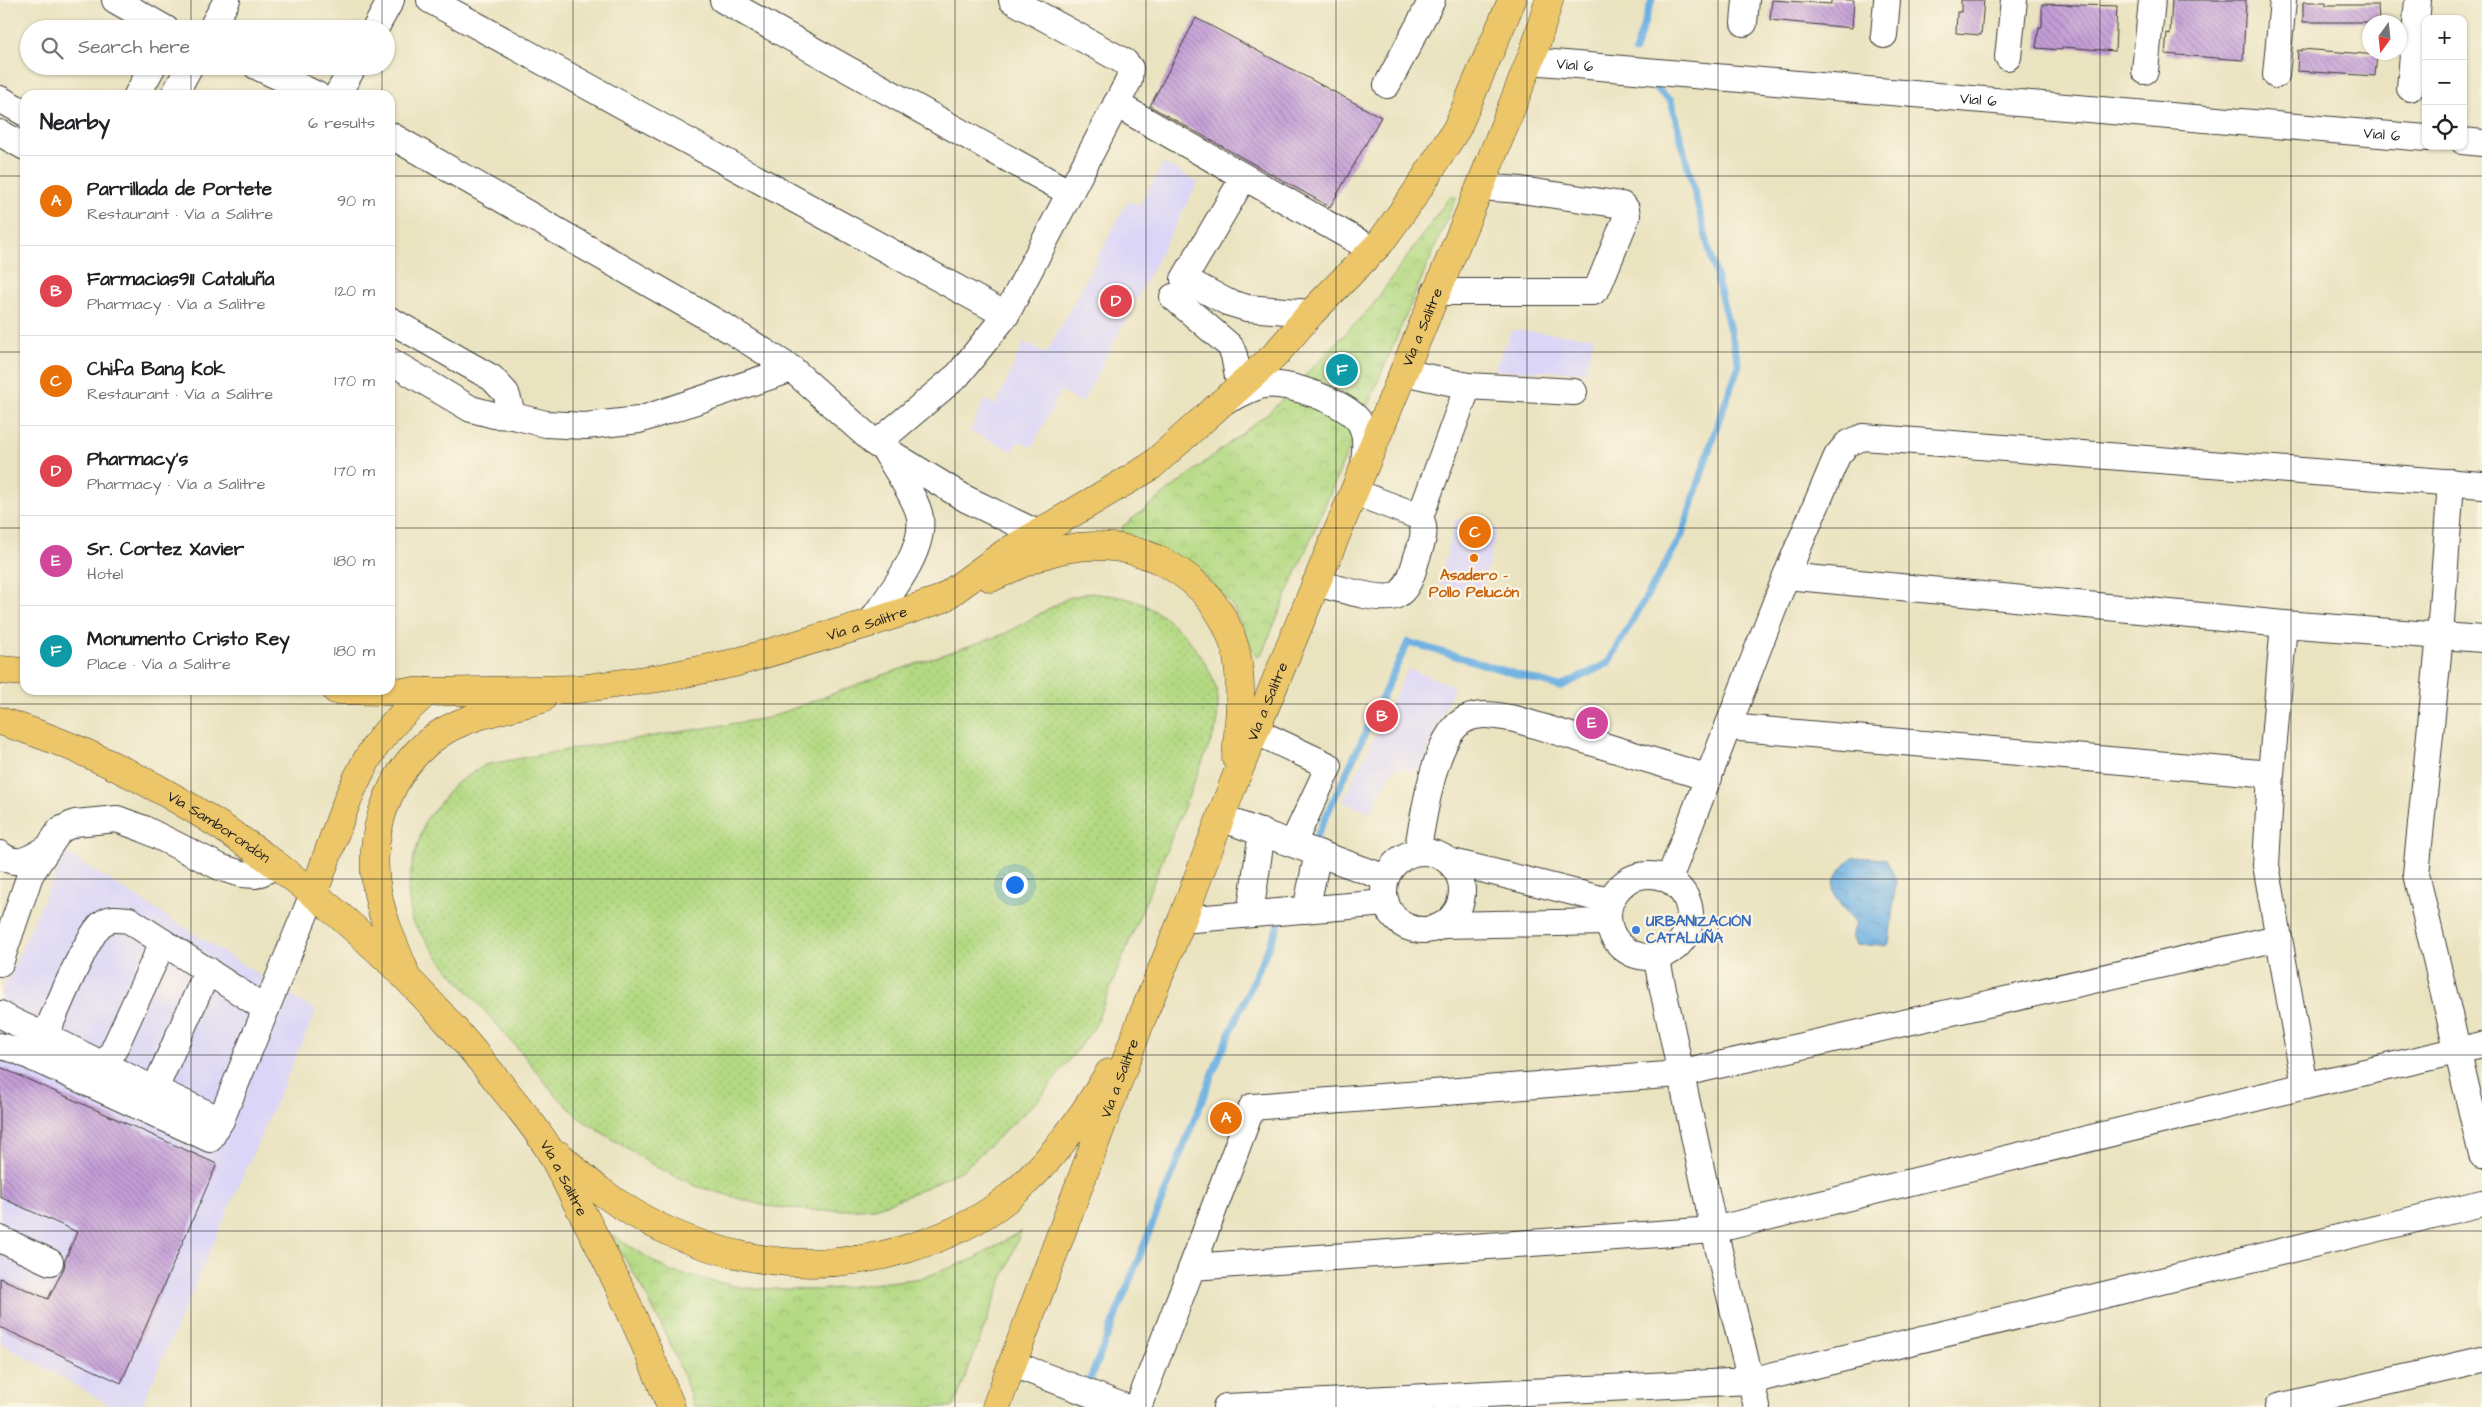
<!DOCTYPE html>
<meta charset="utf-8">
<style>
:root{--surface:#fff;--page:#f2f2f2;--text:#202124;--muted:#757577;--line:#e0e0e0;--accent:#b5179e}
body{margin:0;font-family:"Architects Daughter",sans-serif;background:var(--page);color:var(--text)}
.controls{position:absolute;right:15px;top:15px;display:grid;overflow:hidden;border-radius:10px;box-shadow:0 1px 4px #0004}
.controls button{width:45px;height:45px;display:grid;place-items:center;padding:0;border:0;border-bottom:1px solid var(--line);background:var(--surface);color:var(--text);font:25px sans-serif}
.compass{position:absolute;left:2362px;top:15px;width:45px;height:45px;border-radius:50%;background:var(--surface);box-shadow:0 1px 4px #0004;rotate:195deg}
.you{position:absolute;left:1014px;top:884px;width:18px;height:18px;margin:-12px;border:4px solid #fff;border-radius:50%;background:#1a73e8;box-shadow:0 0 0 8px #1a73e833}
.badge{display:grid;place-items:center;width:32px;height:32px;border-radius:50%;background:var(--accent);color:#fff;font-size:16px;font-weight:700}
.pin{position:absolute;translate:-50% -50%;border:2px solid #fff;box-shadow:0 1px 5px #0006}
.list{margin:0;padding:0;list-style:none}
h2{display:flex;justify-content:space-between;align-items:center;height:65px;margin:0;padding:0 20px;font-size:21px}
h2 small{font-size:16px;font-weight:400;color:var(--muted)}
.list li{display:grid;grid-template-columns:32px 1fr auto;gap:15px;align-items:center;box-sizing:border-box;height:90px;padding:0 20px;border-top:1px solid var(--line)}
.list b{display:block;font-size:19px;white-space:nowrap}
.list p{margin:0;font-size:16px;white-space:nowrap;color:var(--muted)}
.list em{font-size:16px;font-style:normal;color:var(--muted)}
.icon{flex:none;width:28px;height:28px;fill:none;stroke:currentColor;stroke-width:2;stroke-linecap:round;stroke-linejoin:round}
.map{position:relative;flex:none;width:2482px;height:1407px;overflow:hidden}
.search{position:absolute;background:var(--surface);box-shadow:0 1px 4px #0004;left:20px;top:20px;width:375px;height:55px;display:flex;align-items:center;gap:12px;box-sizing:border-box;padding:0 18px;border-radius:28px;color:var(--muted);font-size:19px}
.panel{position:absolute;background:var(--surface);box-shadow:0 1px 4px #0004;left:20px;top:90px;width:375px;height:605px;border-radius:15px}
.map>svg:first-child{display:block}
.built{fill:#dbd6f7}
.grass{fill:url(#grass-dots);stroke:#687a4f}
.park{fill:url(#park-crowns);stroke:#687a4f}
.water{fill:url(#water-ripples);stroke:#44667f}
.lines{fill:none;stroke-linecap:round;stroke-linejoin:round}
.stream{stroke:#6cb0e2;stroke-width:7}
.building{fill:url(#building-back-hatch)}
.minor-casing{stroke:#3b3a35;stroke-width:28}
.major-casing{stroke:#3b3a35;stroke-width:29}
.minor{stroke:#fff;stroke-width:26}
.major{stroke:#ecc669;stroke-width:28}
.grid{fill:none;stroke:#1c1c1c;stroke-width:1;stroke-opacity:0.55}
.food-dot{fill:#e8710a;stroke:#fcf5e5;stroke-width:2}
.shop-dot{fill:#3f7fe0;stroke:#fcf5e5;stroke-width:2}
.labels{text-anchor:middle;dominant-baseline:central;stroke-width:4.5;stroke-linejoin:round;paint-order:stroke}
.street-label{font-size:15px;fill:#1c1c1c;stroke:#fcf5e5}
.food-label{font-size:15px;font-weight:bold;fill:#c56008;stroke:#fcf5e5}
.shop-label{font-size:15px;font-weight:bold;fill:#366cbe;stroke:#fcf5e5;text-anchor:start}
</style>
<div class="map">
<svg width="2482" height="1407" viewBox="0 0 2482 1407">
<defs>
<pattern id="grass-dots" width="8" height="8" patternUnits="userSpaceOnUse" patternTransform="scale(1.25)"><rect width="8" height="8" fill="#b3d982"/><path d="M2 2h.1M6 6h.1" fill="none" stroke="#99ba70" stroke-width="1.8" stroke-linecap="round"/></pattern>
<pattern id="park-crowns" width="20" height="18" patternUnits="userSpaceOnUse" patternTransform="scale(1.25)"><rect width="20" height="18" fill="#b3d982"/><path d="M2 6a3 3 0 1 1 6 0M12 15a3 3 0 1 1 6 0" fill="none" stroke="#99ba70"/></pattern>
<pattern id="water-ripples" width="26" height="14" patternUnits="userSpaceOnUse" patternTransform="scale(1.25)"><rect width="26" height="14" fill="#6cb0e2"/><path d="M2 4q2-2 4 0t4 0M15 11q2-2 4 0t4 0" fill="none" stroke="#588eb6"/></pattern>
<pattern id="building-back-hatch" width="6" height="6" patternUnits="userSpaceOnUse" patternTransform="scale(1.25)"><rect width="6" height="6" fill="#c49ed8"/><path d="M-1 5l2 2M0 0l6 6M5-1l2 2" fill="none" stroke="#9e80ae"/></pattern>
</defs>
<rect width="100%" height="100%" fill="#fcf5e5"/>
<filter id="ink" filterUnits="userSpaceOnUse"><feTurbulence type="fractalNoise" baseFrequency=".02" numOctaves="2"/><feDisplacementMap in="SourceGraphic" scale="10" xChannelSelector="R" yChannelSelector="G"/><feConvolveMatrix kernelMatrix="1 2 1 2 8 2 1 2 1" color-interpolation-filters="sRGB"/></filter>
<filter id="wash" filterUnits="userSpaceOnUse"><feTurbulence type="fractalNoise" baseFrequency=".0096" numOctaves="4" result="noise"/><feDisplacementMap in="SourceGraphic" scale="20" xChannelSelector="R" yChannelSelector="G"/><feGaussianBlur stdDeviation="1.12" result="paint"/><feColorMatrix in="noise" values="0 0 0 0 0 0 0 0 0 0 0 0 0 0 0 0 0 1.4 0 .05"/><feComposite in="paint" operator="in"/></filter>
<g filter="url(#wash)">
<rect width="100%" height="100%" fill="#eae3c0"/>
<!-- built -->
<path class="built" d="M1164,163L1198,182L1082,403L1061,391L1032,447L1018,441L1012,451L970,431L985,400L996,405L1024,342L1046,354L1128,201L1139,206Z
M1512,330L1594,337L1585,372L1494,370Z
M1455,518L1497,529L1481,593L1439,585Z
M1408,669L1454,686L1420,771L1394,768L1369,813L1343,801Z
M65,852L316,1011L141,1407H113L0,1342V996Z"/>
<!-- grass -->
<path class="grass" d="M1089,593C1105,595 1124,596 1138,602C1173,617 1208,654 1217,692C1219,702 1217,716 1217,726L1094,1028L1040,1098L964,1169L915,1193L875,1208L822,1211L766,1206L696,1186L656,1167L579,1118L553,1092L521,1052L441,961L412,921L408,892L413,860L425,821L455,784L485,765L577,748L768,718L880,676L1004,634L1068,598Z"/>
<!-- park -->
<path class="park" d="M1451,195L1456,198L1262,653L1256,657L1233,607L1199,569L1120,535L1123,526L1272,410L1372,306Z
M1021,1231L954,1407H694C675,1345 644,1289 610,1234L671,1272L745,1288L820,1290L922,1278L974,1259Z"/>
<!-- water -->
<path class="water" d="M1854,857L1886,859L1896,880L1889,943L1885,946L1856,945L1852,936L1856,923C1852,917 1847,913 1843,908C1824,886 1836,872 1854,857Z"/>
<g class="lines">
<!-- stream -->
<path class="stream" d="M1635,51L1652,0
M1312,846L1408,642L1560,687L1608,663L1682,535L1717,425L1739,365L1671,101L1646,80
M1079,1407L1221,1053L1282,917"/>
</g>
<g id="blocks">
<!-- building -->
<path class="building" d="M1772,0L1831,4V0H1854L1852,28L1770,20Z
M1961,0H1984L1981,35L1956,33L1957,12H1961Z
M2172,0H2246L2243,60L2165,54L2167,33L2170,34Z
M2303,2H2326V5H2378L2379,22H2303Z
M2042,4L2117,6L2115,51L2062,47V50L2036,48L2039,27H2042Z
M1196,18L1381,117L1330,207L1150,106Z
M2302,49L2377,55L2375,76L2297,71L2298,50L2302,51Z
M0,1067L217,1164L121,1383L0,1327V1278L48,1299L64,1268L65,1260L77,1232L0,1197Z"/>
</g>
</g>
<g filter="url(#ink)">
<use href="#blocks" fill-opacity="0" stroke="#3b3a35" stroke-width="1"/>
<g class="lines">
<defs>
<g id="minor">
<path d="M115,0L166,29"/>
<path d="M430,0L1006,315"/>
<path d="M723,0L1070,193"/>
<path d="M1012,0L1125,62L1130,68L1129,80L1006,315L958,375L876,444L966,499L1037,533"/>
<path d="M1744,23L1746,0"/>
<path d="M211,29L227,0"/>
<path d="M375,29L391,0"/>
<path d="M1884,35L1887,0"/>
<path d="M2008,57L2014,0"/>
<path id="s1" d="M1530,61L2426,138"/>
<path d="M256,66L317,95"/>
<path d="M2145,71L2152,0"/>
<path d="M2276,75L2283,0"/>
<path d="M1387,85L1432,0"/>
<path d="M2410,88L2418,0"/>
<path d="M137,95L153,66"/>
<path d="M174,95L190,66"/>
<path d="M337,95L354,66"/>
<path d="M0,99L25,113"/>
<path d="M1116,104L1373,250"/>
<path d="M0,133L25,147"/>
<path d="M390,135L730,330L792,369L876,444"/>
<path d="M2463,141L2482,143"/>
<path d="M1244,177L1184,279L1227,302L1247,308L1311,313"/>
<path d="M1435,292H1593L1598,287L1627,216L1626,209L1622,205L1521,190L1480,187"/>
<path d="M1173,297L1230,346L1234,355L1240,388"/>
<path d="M390,320L492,378L506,393L513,416"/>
<path d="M390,361L471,409L494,415L513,416L546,424L585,426L639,420L792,369"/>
<path d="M1403,372L1468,386L1420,517"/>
<path d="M1468,386L1574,392"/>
<path d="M1229,399C1241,395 1251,387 1265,385C1287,381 1345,402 1359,421C1368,435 1365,451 1364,466"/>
<path d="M2451,482L2440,635L2416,874L2482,1155"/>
<path d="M1786,576L2284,624L2482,639"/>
<path d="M1316,583C1334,587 1379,602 1395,596C1409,590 1413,570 1417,557C1422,543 1427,531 1420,517L1354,492"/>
<path d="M870,623C888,596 925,552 920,518C918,501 896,470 887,454"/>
<path d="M1729,727L2271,774"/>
<path d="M1255,731L1329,766L1293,843"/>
<path d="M1221,818L1386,878"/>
<circle cx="1423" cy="891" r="39"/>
<path d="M1417,852C1424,819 1433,734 1466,719C1481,712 1499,716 1515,719L1709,778"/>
<path d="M0,854C16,868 30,859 46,849"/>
<path d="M1449,861L1609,901"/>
<circle cx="1649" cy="916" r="41"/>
<path d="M1669,879L1786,576L1837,456L1847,444L1863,437L2482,485"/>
<path d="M1306,910L1318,853"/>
<path d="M1250,914L1262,832"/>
<path d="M1182,920L1386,903"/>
<path d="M1443,925L1607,922"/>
<path d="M1656,956L1714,1230L1757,1407"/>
<path d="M0,963L30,875L60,830L75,823L117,819L144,829L222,868L242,874L256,875L276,866"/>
<path d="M0,1014C17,1025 34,1030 52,1039C107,1068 164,1094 221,1120"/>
<path d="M0,1046L16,1050L210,1139L221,1120L266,1009"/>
<path d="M35,1059C47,1034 85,935 103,923C111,917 119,919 129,920L266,1009L313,894"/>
<path d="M99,1082L163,942"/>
<path d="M2305,1086L2482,1045"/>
<path d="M155,1089L208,970"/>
<path d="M0,1239L50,1262"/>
<path d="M1192,1267L1252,1107L1679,1074L2278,938"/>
<path d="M1013,1364L1125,1407"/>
<path d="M1138,1407L1192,1267L1714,1230L2305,1086L2266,865L2271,774L2284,624"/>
<path d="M1226,1407L1750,1381L2482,1203"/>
<path d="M2278,1407L2482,1360"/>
</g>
<g id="major">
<path d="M991,578C1015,567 1039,554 1065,549C1138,534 1215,575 1235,648C1244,683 1239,723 1236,758"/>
<path d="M0,670L25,672"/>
<path id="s2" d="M336,690L427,692L579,689L666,677L734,663L870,623L942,599L1005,553L1150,467L1274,356L1311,313L1380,243L1415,194L1457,128L1512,0"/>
<path id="s3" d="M0,721C194,781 371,921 495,1078C512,1100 532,1122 547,1146C558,1164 567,1184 577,1203C613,1269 643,1337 671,1407"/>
<path d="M313,894C333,845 346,788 377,744C391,724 409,708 427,692"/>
<path d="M404,969C392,941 380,913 376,883C368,826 394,761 444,731C473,714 510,708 542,699"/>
<path d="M559,1155C572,1167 585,1179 599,1190C687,1256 800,1281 906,1249C943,1238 977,1223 1007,1199C1049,1165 1081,1120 1109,1073"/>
<path id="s4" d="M996,1407L1142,1018L1182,920L1234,782L1480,187L1535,48L1549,0"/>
</g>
</defs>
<!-- minor casing -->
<use href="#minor" class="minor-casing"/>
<!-- major casing -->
<use href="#major" class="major-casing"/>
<!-- minor -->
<use href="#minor" class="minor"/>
<!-- major -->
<use href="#major" class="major"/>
</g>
</g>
<!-- grid -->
<path class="grid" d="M191,0V29M382,0V29M573,0V1407M764,0V1407M955,0V1407M1146,0V1407M1336,0V1407M1527,0V1407M1718,0V1407M1909,0V1407M2100,0V1407M2291,0V1407M191,66V95M382,66V95M0,176H25M390,176H2482M0,352H25M390,352H2482M0,528H25M390,528H2482M191,690V1407M382,690V1407M0,704H2482M0,879H2482M0,1055H2482M0,1231H2482"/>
<!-- markers -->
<circle class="food-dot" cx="1474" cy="558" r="5"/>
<circle class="shop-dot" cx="1636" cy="930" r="5"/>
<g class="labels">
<!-- street labels -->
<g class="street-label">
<text stroke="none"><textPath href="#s1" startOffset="45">Vial 6</textPath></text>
<text stroke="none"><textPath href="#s1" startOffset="450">Vial 6</textPath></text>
<text stroke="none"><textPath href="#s1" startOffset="855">Vial 6</textPath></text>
<text stroke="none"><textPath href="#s4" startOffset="1161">Vía a Salitre</textPath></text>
<text stroke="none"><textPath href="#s2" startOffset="539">Vía a Salitre</textPath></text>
<text stroke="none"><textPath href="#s4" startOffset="756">Vía a Salitre</textPath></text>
<text stroke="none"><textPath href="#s3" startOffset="244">Vía Samborondón</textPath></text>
<text stroke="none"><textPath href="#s4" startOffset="351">Vía a Salitre</textPath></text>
<text stroke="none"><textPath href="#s3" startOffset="741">Vía a Salitre</textPath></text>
</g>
<!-- food labels -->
<g class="food-label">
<text x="1474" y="575">Asadero -<tspan x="1474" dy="17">Pollo Pelucón</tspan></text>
</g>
<!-- shop labels -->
<g class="shop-label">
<text x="1646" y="921">URBANIZACIÓN<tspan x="1646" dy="17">CATALUÑA</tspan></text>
</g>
</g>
</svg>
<div class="controls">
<button>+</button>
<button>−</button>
<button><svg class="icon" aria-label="locate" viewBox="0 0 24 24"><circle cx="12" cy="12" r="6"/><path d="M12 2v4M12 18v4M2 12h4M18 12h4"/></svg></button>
</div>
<svg class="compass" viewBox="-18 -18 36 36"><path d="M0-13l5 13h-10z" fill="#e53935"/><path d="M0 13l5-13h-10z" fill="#757577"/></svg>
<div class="you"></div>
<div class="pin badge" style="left:1226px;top:1118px;background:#e8710a">A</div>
<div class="pin badge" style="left:1382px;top:716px;background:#e0444e">B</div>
<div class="pin badge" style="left:1475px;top:532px;background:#e8710a">C</div>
<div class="pin badge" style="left:1116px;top:301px;background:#e0444e">D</div>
<div class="pin badge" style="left:1592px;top:723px;background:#d1479c">E</div>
<div class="pin badge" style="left:1342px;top:370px;background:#0f9aa8">F</div>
<div class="search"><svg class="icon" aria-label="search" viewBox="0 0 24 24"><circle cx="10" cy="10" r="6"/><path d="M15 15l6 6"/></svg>Search here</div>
<section class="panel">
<h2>Nearby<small>6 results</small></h2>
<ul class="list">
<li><span class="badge" style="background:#e8710a">A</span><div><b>Parrillada de Portete</b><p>Restaurant · Vía a Salitre</p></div><em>90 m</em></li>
<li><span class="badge" style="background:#e0444e">B</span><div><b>Farmacias911 Cataluña</b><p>Pharmacy · Vía a Salitre</p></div><em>120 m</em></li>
<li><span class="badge" style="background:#e8710a">C</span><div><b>Chifa Bang Kok</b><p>Restaurant · Vía a Salitre</p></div><em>170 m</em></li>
<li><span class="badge" style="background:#e0444e">D</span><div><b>Pharmacy's</b><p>Pharmacy · Vía a Salitre</p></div><em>170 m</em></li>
<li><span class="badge" style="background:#d1479c">E</span><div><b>Sr. Cortez Xavier</b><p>Hotel</p></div><em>180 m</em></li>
<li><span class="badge" style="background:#0f9aa8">F</span><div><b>Monumento Cristo Rey</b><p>Place · Vía a Salitre</p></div><em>180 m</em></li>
</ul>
</section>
</div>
